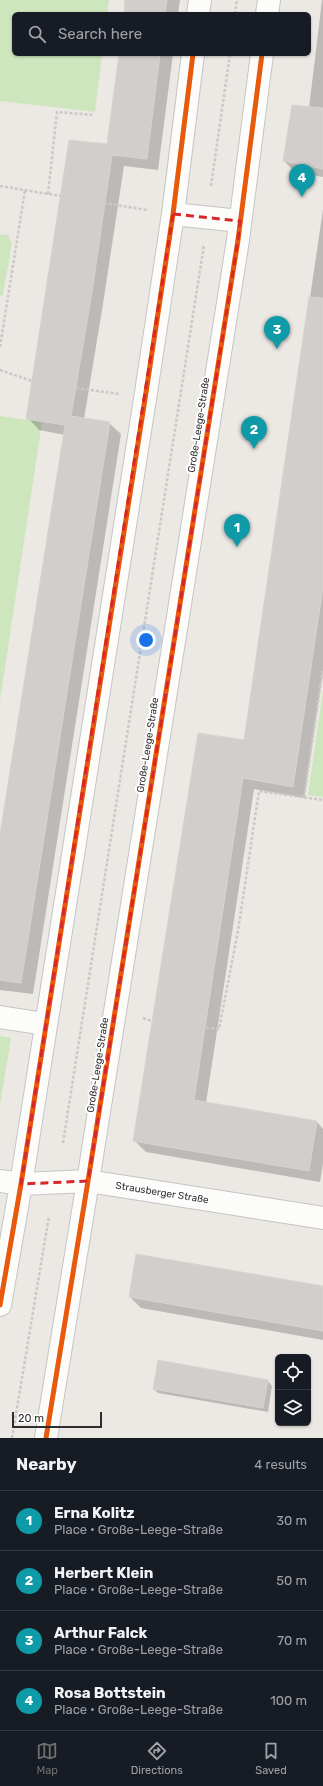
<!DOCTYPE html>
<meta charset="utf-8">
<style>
:root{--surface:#171b24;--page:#242831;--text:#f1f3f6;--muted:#9ea1a6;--line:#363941;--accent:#706f6e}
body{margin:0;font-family:Rubik,sans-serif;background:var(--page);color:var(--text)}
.controls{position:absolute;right:12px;bottom:12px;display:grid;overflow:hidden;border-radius:6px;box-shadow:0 1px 3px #0004}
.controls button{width:36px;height:36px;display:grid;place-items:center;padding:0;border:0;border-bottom:1px solid var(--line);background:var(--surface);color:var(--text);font:20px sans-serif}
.scale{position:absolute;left:12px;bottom:10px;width:90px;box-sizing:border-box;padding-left:4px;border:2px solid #2e2e2e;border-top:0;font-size:11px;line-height:14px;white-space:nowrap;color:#2e2e2e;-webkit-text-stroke:3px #fff;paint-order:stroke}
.you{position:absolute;left:146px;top:640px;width:14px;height:14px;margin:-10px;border:3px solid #fff;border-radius:50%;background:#1a73e8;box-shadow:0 0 0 6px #1a73e833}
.badge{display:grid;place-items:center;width:26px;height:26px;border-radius:50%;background:var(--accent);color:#fff;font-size:13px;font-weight:700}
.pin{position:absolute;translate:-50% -33px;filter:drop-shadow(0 1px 2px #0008)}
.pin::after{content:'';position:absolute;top:21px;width:14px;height:12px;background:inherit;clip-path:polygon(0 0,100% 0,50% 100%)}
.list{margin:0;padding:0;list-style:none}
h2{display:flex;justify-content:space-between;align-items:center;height:52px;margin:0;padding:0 16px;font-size:17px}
h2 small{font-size:13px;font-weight:400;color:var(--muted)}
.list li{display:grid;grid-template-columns:26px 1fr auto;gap:12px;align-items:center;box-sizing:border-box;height:60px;padding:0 16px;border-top:1px solid var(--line)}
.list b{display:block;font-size:15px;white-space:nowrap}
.list p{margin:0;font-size:13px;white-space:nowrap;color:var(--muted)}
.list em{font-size:13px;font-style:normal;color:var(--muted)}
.icon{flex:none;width:22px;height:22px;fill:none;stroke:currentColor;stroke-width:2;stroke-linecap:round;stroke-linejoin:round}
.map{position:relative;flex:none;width:323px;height:1438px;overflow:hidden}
.search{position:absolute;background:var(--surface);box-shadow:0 1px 3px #0004;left:12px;right:12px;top:12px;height:44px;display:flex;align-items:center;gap:10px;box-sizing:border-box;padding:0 14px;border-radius:6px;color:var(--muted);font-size:15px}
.sheet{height:292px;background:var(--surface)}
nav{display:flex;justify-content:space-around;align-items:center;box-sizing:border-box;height:56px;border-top:1px solid var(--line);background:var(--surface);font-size:11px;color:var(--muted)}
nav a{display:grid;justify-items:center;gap:2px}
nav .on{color:var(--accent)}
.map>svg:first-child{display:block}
.green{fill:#cee6be}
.shadow{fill:#0003}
.building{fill:#d1cecb;stroke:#d7d4d0}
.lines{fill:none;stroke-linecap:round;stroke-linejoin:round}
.minor-casing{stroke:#c5c4c5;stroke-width:24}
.path{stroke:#c9c9c8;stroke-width:2.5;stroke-dasharray:3 2;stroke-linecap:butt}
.minor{stroke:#fcfcfb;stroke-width:22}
.cycleway-casing{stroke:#fff;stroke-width:8}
.cycleway{stroke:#e8590c;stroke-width:5}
.marked{fill:none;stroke:#d62828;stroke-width:3;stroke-dasharray:8 5;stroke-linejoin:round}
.labels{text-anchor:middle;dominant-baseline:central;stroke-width:4;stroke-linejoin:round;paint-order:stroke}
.street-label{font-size:10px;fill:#2e2e2e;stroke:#fff}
</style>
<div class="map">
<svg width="323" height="1438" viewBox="0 0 323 1438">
<rect width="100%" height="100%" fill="#ece8e4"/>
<!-- green -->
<path class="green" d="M0,0H109L107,14H14V54H102L95,112L0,101Z
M0,234L8,235L12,243L3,295L0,296Z
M0,416L42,422L0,701Z
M323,690V797L308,795Z
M0,1036L11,1038L0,1105Z"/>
<!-- shadow -->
<path class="shadow" d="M126,0H180L178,14H125Z
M322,0H323V177L295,172L284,161L309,108Z
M120,54H173L158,170L124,166L103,304L84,419L109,423L121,434L33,994L0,990V840L65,435L39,430L28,418L108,145Z
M323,209V672L304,798L254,789L206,1103L317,1122L323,1129V1164L320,1182L146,1152L134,1140L245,741Z
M323,1287V1340L141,1308L130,1297Z
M268,1381L272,1386L268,1412L158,1393L154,1389Z"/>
<!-- building -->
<path class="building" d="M125,0H167L165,14H124Z
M119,54H160L147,159L112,155L92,292L71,416L110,422L21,983L0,980V834L65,425L26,419L69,140L107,144Z
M292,105L323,108V169L283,161Z
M309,297L323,298V587L293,787L243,778L194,1100L317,1121L309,1171L133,1141L198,733L244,740Z
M136,1254L323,1286V1331L129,1297Z
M158,1360L268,1380L263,1408L153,1389Z"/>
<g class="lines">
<defs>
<path id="minor" d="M198,14L200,0
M267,14L269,0
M173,214L240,221
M0,1017L45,1024
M0,1181L21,1184L88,1181L323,1218
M0,1305L21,1184L145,399L173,214L193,54
M46,1438L88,1181L238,240L262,54"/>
</defs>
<!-- minor casing -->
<use href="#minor" class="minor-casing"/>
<!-- path -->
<path class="path" d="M235,14L237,0
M0,186L61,196
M211,186L230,54
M48,194L57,112L94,115
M104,203L147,210
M0,347L25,190
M0,370L32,381
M76,388L119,394
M304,797L323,668
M143,1018L152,1021
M206,1028L219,1029L238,931L259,791L323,800
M63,1143L204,245
M12,1438L49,1216"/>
<!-- minor -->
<use href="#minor" class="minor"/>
<defs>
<path id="cycleway" d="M0,1305L21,1184L145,399L173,214L193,54
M46,1438L88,1181L238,240L262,54"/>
</defs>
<!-- cycleway casing -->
<use href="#cycleway" class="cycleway-casing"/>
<!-- cycleway -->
<use href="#cycleway" class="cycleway"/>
</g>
<!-- marked area -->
<path class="marked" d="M173,214L240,221L238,240L88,1181L21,1184Z"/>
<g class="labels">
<!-- street labels -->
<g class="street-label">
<text transform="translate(199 425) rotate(-81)">Große-Leege-Straße</text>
<text transform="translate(148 745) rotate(-81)">Große-Leege-Straße</text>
<text transform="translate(98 1065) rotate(-81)">Große-Leege-Straße</text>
<text transform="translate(162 1193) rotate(9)">Strausberger Straße</text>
</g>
</g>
</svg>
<div class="controls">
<button><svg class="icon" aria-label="locate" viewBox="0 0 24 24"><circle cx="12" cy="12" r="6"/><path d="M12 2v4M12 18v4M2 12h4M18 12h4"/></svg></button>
<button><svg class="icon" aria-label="layers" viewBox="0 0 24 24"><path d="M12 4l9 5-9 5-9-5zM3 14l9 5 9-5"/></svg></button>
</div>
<div class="scale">20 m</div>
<div class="you"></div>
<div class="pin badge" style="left:237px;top:547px;background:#0f9aa8">1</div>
<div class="pin badge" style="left:254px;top:449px;background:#0f9aa8">2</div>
<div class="pin badge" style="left:277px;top:349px;background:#0f9aa8">3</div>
<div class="pin badge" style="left:302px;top:197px;background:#0f9aa8">4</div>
<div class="search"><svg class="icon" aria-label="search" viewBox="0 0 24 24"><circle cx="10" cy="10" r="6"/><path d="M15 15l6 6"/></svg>Search here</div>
</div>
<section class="sheet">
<h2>Nearby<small>4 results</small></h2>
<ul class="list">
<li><span class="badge" style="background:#0f9aa8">1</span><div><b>Erna Kolitz</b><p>Place · Große-Leege-Straße</p></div><em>30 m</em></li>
<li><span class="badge" style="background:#0f9aa8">2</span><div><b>Herbert Klein</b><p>Place · Große-Leege-Straße</p></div><em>50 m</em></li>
<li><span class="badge" style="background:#0f9aa8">3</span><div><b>Arthur Falck</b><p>Place · Große-Leege-Straße</p></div><em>70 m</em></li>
<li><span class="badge" style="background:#0f9aa8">4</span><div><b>Rosa Bottstein</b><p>Place · Große-Leege-Straße</p></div><em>100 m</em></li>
</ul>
</section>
<nav>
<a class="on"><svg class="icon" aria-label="map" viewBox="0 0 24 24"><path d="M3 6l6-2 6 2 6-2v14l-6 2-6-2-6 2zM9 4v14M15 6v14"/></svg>Map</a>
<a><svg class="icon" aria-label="directions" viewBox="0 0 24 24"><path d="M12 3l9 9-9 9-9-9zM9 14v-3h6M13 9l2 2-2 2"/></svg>Directions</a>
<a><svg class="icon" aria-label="saved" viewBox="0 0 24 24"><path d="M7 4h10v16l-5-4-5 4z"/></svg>Saved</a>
</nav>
